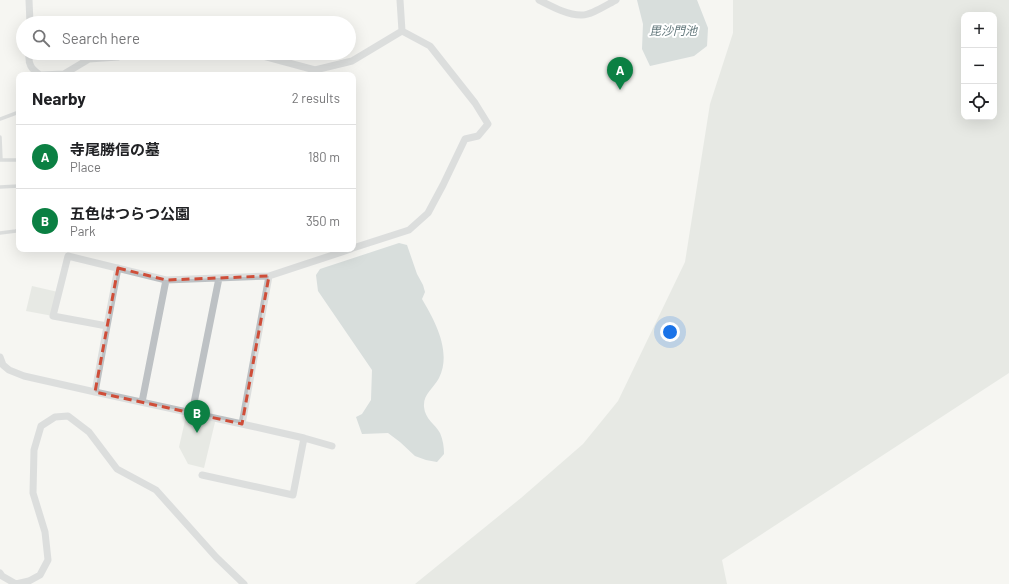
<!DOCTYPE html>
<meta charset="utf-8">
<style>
:root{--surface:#fff;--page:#f2f2f2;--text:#202124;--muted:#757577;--line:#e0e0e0;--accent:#0b8043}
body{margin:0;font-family:Barlow,"Noto Sans JP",sans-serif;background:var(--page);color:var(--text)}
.controls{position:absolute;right:12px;top:12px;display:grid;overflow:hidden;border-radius:8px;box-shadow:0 4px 16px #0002}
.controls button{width:36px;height:36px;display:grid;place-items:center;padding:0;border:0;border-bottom:1px solid var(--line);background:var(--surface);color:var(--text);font:20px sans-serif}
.you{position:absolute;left:670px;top:332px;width:14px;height:14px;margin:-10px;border:3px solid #fff;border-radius:50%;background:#1a73e8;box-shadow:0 0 0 6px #1a73e833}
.badge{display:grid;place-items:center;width:26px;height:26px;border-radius:50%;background:var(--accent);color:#fff;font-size:13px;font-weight:700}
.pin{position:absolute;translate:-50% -33px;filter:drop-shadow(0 1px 2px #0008)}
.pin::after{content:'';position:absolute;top:21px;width:14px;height:12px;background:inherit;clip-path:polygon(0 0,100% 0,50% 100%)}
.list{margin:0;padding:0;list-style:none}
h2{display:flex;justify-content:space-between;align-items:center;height:52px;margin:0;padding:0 16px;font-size:17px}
h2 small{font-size:13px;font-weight:400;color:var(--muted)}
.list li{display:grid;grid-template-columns:26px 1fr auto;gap:12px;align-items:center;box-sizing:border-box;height:64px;padding:0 16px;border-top:1px solid var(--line)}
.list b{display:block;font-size:15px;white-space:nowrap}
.list p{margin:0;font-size:13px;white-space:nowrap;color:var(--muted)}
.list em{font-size:13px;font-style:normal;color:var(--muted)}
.icon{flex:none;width:22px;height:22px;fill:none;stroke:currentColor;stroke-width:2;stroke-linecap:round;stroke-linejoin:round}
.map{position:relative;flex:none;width:1009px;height:584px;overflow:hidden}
.search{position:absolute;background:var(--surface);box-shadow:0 4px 16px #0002;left:16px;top:16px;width:340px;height:44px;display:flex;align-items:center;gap:10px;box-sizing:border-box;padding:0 14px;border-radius:22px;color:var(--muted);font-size:15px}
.panel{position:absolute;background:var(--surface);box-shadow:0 4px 16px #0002;left:16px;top:72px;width:340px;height:180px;border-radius:8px}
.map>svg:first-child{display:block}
.green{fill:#d5dad2;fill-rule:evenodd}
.water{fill:#b3c0c2}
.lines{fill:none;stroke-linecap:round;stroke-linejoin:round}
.service{stroke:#bdc1c4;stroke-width:3.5}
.minor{stroke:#bdc1c4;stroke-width:7}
.marked{fill:none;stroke:#cf4e39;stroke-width:3;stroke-dasharray:8 5;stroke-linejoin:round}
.labels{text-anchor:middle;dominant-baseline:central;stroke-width:4;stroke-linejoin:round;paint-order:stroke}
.water-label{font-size:12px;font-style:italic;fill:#63787c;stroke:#fff}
</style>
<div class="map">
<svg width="1009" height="584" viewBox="0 0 1009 584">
<rect width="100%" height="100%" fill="#f5f5f2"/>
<!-- green -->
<path class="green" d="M733,0H1009V373L722,560L727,584H415L521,498L583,444L618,401L685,262L710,104L733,33ZM964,15H994V117H964Z
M32,286L58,292L53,316L26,311Z
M187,412L216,418L204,468L188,464L179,447Z"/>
<!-- water -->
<path class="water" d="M637,0H697L708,28L707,46L694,56L650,66L642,49L643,24Z
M399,243L407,245L417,274L423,285L425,292L422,299C435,321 452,352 439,378C433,389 423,394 424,407C425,419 435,424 440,433C443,440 444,447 444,454L437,462L426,460L415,456L400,442L388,433L362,434L356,417L362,414L371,400L372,370L318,291L316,275L320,269Z"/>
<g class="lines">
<!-- service -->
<path class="service" d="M0,119L19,112
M0,137L1,160
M0,160H19
M0,187L19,186
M0,233L16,231L19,229"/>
<!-- minor -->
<path class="minor" d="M29,0L30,23
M539,0C551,6 567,15 581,15C590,16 608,4 616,0
M29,53C28,64 31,69 40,75
M156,53L161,55L167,53
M252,53L315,70L352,61L402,31
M41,75L64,74L89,59L118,57L128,53
M353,248L409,230L428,213L443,185L465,139L478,136L488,124L475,103L430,46L402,31L400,0
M68,256L166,280L269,276L242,424L95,392L107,326L53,316Z
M269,276L351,249
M107,326L118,268
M0,357L3,365L9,370L24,376L95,392
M142,402L166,280
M192,413L219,278
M242,424L304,438L332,446
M202,475L293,495L304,438
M0,573L2,576L16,584L29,581L40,575L48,560L45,532L33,493L34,450L41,426L55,417L68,416L89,432L117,469L156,490L216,557L244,584"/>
</g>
<!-- marked area -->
<path d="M0 0H1009V584H0ZM118,268L166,280L269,276L242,424L95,392Z" fill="#f5f5f2" fill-opacity=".55" fill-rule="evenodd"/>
<path class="marked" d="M118,268L166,280L269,276L242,424L95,392Z"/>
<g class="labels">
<!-- water labels -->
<g class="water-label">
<text x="673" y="30">毘沙門池</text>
</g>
</g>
</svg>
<div class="controls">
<button>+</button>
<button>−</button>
<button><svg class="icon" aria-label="locate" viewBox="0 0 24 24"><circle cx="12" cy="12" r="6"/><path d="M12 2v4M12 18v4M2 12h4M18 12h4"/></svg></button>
</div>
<div class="you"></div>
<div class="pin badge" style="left:620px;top:90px">A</div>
<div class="pin badge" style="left:197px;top:433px">B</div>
<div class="search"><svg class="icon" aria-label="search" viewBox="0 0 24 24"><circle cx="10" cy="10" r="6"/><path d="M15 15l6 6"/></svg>Search here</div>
<section class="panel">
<h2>Nearby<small>2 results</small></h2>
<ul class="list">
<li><span class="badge">A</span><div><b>寺尾勝信の墓</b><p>Place</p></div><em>180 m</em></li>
<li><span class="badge">B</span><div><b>五色はつらつ公園</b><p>Park</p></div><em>350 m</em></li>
</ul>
</section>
</div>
